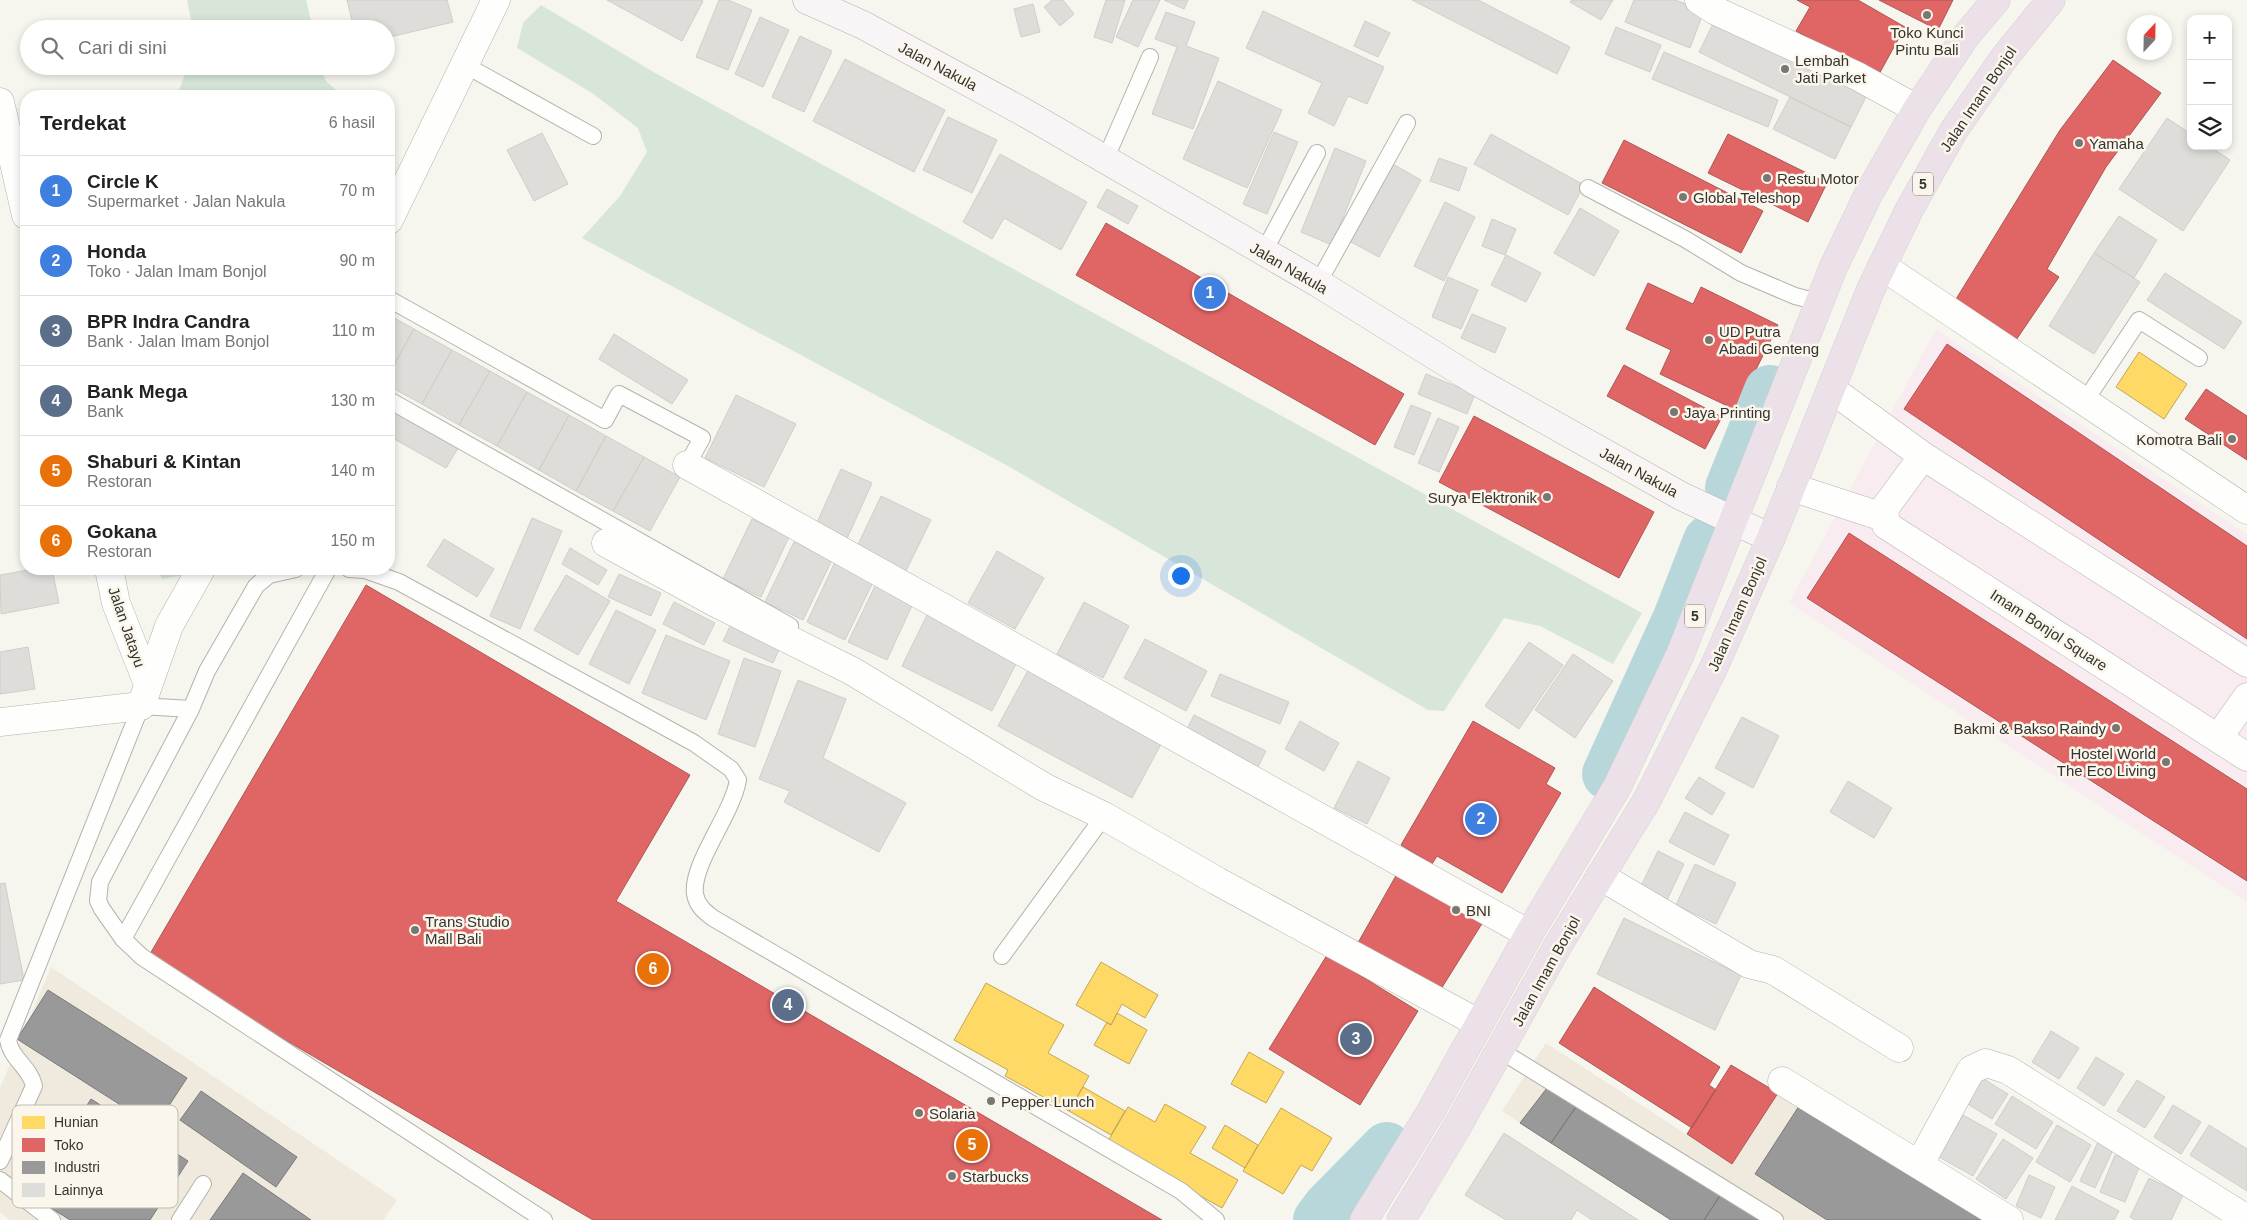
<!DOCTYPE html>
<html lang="id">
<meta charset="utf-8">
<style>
:root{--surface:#fff;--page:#f6f6f6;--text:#222;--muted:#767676;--line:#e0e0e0;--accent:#797772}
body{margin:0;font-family:Arial,sans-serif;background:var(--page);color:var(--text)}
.controls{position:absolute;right:15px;top:15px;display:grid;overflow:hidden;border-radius:10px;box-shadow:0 2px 8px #0003}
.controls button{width:45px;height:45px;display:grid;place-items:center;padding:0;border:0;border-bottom:1px solid var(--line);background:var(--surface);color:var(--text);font:25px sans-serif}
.compass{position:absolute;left:2127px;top:15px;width:45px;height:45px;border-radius:50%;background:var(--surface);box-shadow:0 2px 8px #0003;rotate:22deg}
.you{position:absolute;left:1180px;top:575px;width:18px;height:18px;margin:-12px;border:4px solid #fff;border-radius:50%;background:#1a73e8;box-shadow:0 0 0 8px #1a73e833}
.badge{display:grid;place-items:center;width:32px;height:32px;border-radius:50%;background:var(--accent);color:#fff;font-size:16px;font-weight:700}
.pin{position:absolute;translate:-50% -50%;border:2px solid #fff;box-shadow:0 1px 5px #0006}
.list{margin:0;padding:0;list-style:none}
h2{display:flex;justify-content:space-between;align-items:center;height:65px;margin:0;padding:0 20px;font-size:21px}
h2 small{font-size:16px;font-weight:400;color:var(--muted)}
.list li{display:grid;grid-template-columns:32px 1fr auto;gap:15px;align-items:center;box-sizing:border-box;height:70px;padding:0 20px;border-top:1px solid var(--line)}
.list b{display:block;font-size:19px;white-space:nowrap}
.list p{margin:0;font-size:16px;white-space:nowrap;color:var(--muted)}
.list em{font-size:16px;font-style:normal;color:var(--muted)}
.icon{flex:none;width:28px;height:28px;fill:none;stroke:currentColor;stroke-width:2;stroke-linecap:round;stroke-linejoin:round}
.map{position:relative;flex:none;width:2247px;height:1220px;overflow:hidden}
.search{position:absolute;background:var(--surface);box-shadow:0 2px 8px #0003;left:20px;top:20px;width:375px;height:55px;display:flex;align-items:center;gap:12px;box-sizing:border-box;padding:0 18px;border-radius:28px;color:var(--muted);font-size:19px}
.panel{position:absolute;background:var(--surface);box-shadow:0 2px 8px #0003;left:20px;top:90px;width:375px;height:485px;border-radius:20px}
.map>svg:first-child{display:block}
.commercial{fill:#f8ecf1}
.built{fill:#efeadd}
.green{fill:#d8e6da}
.homes{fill:#ffd966;stroke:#c2a756}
.shops{fill:#e06666;stroke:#ad5756}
.industry{fill:#999;stroke:#7b7a79}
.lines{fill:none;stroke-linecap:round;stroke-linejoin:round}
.river{stroke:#b8d7db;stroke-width:52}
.building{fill:#dfddd9;stroke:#d0cec9}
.lane-casing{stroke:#b3b2ad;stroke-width:18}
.street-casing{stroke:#b3b2ad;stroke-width:29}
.secondary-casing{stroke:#b3b2ad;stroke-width:29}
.highway-casing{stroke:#d3d2cf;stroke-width:29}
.lane{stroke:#fefefc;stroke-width:16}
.street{stroke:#fefefc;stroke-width:28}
.secondary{stroke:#f9f5f6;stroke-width:28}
.highway{stroke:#ede1e9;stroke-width:28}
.poi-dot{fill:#797772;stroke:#faf6eb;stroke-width:2}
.labels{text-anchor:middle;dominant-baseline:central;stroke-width:5;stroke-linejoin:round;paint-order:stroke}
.shield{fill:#faf6eb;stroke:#706e67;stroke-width:1}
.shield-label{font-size:14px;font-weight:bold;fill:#35332f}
.poi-label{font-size:15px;fill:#35332f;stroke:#faf6eb;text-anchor:start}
.street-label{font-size:15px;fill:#35332f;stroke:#faf6eb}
.key{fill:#faf6eb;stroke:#bfbcb3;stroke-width:1}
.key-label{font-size:14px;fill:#35332f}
</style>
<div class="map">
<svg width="2247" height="1220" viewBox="0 0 2247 1220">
<rect width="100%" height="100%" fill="#f6f5ee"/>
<!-- commercial -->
<path class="commercial" d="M1936,329L2247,534V902L1789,603Z"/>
<!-- built -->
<path class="built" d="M51,967L397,1200L383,1220H10L0,1212V1088Z
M1546,1043L1732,1164L1778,1093L1989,1220H1671L1502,1111Z"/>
<!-- green -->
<path class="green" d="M187,0H306L313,29H193Z
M541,5L657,74L1642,613L1613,664L1540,626L1504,618L1444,711L1428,710L1008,466L582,238L620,196L647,152L638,128L592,93L517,48L523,23Z
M188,66H319L326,81L343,96H177Z
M157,569H192L189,574L162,579Z"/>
<!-- homes -->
<path class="homes" d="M2139,352L2187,384L2164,419L2116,387Z
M1101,962L1158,995L1145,1018L1122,1004L1111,1025L1076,1005Z
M986,983L1064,1025L1048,1053L1089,1076L1069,1111L1005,1076L1008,1070L954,1040Z
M1117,1013L1147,1030L1129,1064L1094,1045L1107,1022L1111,1025Z
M1249,1052L1284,1072L1266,1103L1231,1084Z
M1083,1087L1125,1111L1111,1135L1069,1111Z
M1165,1104L1206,1127L1190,1153L1238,1180L1222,1208L1107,1143L1128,1107L1155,1122Z
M1281,1108L1332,1138L1312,1171L1301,1165L1283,1194L1243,1171Z
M1225,1125L1258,1145L1245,1168L1212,1148Z"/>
<!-- shops -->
<path class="shops" d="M1797,0H1858L1905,27L1878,76L1796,31L1810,7Z
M1879,0H1953L1938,30Z
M2113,60L2161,93L2106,167L2047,269L2059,277L2014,343L1953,304L2060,130Z
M1728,134L1827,183L1808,222L1708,173Z
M1624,140L1763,211L1741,253L1602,183Z
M1106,223L1404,394L1375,445L1076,275Z
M1648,283L1693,304L1701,287L1778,325L1736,410L1660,374L1671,350L1626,329Z
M1947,344L2247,546V639L1904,409Z
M1624,365L1722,417L1705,449L1607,396Z
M2206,389L2247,416V460L2185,419Z
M1474,416L1654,512L1619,578L1439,482Z
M1849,533L2247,789V881L1807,598Z
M366,585L690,775L616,901L1162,1220H593L147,959Z
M1473,721L1555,768L1546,784L1561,793L1502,893L1437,856L1432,864L1401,845Z
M1402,865L1488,914L1436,997L1355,948Z
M1327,955L1418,1011L1360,1105L1269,1049Z
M1594,987L1720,1067L1709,1085L1716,1090L1692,1128L1559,1043Z
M1731,1065L1778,1093L1732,1164L1687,1134Z"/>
<!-- industry -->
<path class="industry" d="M48,990L187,1078L155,1127L17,1039Z
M1547,1088L1578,1104L1551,1143L1520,1123Z
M201,1091L297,1157L276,1187L180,1120Z
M91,1099L188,1161L150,1220H70L29,1194Z
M1578,1104L1721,1194L1704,1220H1671L1551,1143Z
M1799,1106L1989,1220H1827L1755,1174Z
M243,1173L311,1220H210Z
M1721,1194L1760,1220H1704Z"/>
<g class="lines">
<!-- river -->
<path class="river" d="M1731,488L1770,391
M1608,774L1679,618L1709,541
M1319,1220L1328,1208L1387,1148"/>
</g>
<!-- building -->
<path class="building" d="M347,0H447L453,22L386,38V29H354Z
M607,0H701L703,1L682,41Z
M719,0H728L752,10L728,70L696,57Z
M1052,0H1063L1074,14L1060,26L1044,7Z
M1106,0H1125L1112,43L1094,37Z
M1133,0H1160L1138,47L1116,37Z
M1164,0H1188L1184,9Z
M1412,0H1478L1570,47L1557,74Z
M1572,0H1613L1601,20L1570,2Z
M1634,0H1675L1704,11L1690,48L1625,22Z
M1033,4L1040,32L1021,37L1014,9Z
M1263,11L1384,67L1367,104L1348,96L1334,126L1308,113L1322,83L1246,48Z
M1166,12L1195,22L1186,46L1219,58L1193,129L1152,114L1177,47L1155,39Z
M1719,12L1871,87L1851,127L1699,52Z
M760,17L789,30L763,87L735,74Z
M1365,21L1390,33L1378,57L1354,46Z
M1616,27L1661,45L1650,72L1605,54Z
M800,36L832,51L804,112L772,97Z
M1664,52L1778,100L1768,127L1652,79Z
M845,59L945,110L914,172L813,121Z
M1218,81L1282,110L1247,188L1183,159Z
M1790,97L1851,127L1835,159L1773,129Z
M948,117L997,140L972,193L923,170Z
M2167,118L2191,134V146H2209L2230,160L2183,231L2119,189Z
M1274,132L1298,142L1267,214L1243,204Z
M542,133L568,184L534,201L507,150Z
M1491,134L1584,185L1568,215L1474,164Z
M1335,148L1366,161L1332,245L1301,232Z
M1000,154L1087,202L1061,250L1004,218L992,239L963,222Z
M1439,158L1467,168L1459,191L1430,181Z
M1391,163L1421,180L1379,257L1349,241Z
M1107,189L1138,206L1128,224L1097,207Z
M1445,202L1475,217L1444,281L1414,266Z
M1580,208L1619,231L1594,276L1554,253Z
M2119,216L2157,240L2134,278L2094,253Z
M1492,219L1516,229L1505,255L1482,246Z
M2094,253L2140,282L2094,354L2049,326Z
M1506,255L1541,273L1526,302L1491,285Z
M2165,273L2242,322L2224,349L2147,300Z
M1448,277L1478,290L1461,329L1432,317Z
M1472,314L1506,328L1495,353L1461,338Z
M389,315L414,329L389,374Z
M414,329L452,350L422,404L389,386V374Z
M614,334L688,380L672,404L599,359Z
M452,350L490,371L459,425L422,404Z
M490,371L527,392L497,446L459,425Z
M1426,374L1475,394L1467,414L1418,394Z
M527,392L569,415L539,470L497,446Z
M736,395L796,424L764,487L705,458Z
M1411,405L1431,413L1414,455L1394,447Z
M389,406L460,445L446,468L389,436Z
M569,415L606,436L576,491L539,470Z
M1438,418L1459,427L1439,472L1418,463Z
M606,436L644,457L613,511L576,491Z
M644,457L680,477L650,531L613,511Z
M841,469L872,483L846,541L815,527Z
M881,496L931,520L903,577L854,553Z
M532,518L562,531L520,629L490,616Z
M752,519L789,537L761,597L723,579Z
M444,539L494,569L477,597L427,566Z
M794,542L832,560L803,620L765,602Z
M570,548L607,570L598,585L562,564Z
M997,551L1044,578L1015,629L968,603Z
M835,562L874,580L845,640L807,622Z
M34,569H52L59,603L1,614L0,575Z
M619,574L661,593L651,616L608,597Z
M566,575L610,601L578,655L534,630Z
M877,582L915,599L887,660L848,642Z
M674,602L715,623L704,645L663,624Z
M1084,602L1129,626L1103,678L1057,654Z
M616,610L656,630L629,684L589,664Z
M929,611L1020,656L992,711L902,666Z
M733,620L782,643L773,663L723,641Z
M666,635L730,661L706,720L642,693Z
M1145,639L1207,671L1186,711L1124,678Z
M1529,642L1563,665L1519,729L1485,706Z
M28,647L35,689L0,694V652Z
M1573,654L1613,681L1575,738L1535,710Z
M744,658L781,671L755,747L718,734Z
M1032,663L1166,735L1132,798L998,726Z
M1220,674L1289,702L1280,724L1211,696Z
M798,680L846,699L823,758L906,803L879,852L784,802L790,791L759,779Z
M1194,715L1266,751L1257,769L1185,733Z
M1742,717L1779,736L1753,788L1715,768Z
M1300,721L1339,743L1324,771L1285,749Z
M1358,761L1390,778L1367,824L1334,808Z
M1699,777L1725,793L1712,815L1685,798Z
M1848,781L1892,808L1874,838L1830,812Z
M1685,812L1729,835L1714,865L1669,842Z
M1658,851L1684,864L1666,902L1639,890Z
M1695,864L1736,883L1716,924L1676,905Z
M5,883L24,980L0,984V884Z
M1624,918L1741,975L1715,1030L1597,974Z
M2051,1031L2079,1048L2059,1079L2032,1062Z
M2096,1057L2124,1074L2104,1106L2077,1088Z
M1982,1078L2008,1094L1992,1119L1966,1103Z
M2137,1080L2165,1097L2145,1128L2117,1111Z
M2012,1096L2053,1122L2036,1149L1995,1124Z
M2173,1105L2201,1122L2181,1154L2154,1137Z
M1963,1115L1997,1134L1973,1176L1939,1157Z
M2057,1125L2091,1145L2070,1182L2036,1162Z
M2209,1125L2247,1149V1191L2190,1155Z
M1504,1133L1638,1220H1592L1577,1210L1571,1220H1506L1465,1195Z
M2003,1139L2033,1158L2006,1199L1976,1179Z
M2098,1142L2113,1150L2095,1188L2080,1181Z
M2115,1155L2140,1165L2125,1202L2100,1192Z
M2029,1175L2055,1187L2041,1218L2016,1206Z
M2149,1178L2183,1195L2171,1220H2135L2130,1217Z
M2072,1186L2119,1211L2114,1220H2055Z"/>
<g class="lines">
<defs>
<path id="lane" d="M465,65L593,136
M1105,160L1150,57
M1588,188L1685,239L1741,273L1795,296L1818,302
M1263,253L1317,153
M1318,283L1407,123
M389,299L605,420L619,394L702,438L687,465
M389,400L790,626
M2085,401L2139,320L2199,358
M296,569L269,575L256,586L207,671L191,709L100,882L98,901L102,909L123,939L142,957L544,1220
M349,569L365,570L399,582L694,743L731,769L738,780C732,815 691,864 695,894C697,906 705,912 713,918L1181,1191L1216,1220
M123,939L328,569
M1002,956L1104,816
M1501,1051L1775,1220
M0,1161L34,1086C30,1067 11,1059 8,1040L141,706L191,709
M0,1180L52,1220
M180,1220L203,1184"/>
<path id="street" d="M1699,0L1714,10L1857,76L1917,109
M0,102L26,215
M389,220L496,0
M1882,266L2247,510
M1831,389L1923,456L2247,663
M1923,456L1884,509L1886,525L2247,757
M687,465L1529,934
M1791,487L1883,517
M606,543L714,602L852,671L1044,787L1104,816L1217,881L1478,1023
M109,569L116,603L148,684
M0,722L141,706L169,626L201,569
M2218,738L2247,697
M1600,876L1749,964L1773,970L1899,1048
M1782,1081L2009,1220
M1919,1165L1971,1070L1986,1063L2008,1070L2247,1219"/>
<path id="secondary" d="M807,0L863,25L1027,114L1318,283L1476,381L1681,496L1771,538"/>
<path id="highway" d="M1364,1220L1431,1111L1529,934L1617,787L1680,655L1833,268L1869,193L1917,109L1965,37L1996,0
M1401,1220L1457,1127L1557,947L1647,800L1713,669L1771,538L1871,289L1909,210L1954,130L2004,58L2051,0"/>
</defs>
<!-- lane casing -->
<use href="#lane" class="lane-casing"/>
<!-- street casing -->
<use href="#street" class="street-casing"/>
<!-- secondary casing -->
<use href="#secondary" class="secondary-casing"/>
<!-- highway casing -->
<use href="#highway" class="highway-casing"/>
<!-- lane -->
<use href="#lane" class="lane"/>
<!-- street -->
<use href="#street" class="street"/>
<!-- secondary -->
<use href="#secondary" class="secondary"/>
<!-- highway -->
<use href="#highway" class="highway"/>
</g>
<!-- markers -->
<g class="poi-dot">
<circle cx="1927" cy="15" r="5"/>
<circle cx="1785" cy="69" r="5"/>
<circle cx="2079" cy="143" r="5"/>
<circle cx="1767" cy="178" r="5"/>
<circle cx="1683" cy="197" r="5"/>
<circle cx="1709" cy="340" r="5"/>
<circle cx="1674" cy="412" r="5"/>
<circle cx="2232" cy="439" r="5"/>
<circle cx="1547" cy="497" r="5"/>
<circle cx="2116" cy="728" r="5"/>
<circle cx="2166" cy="762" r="5"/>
<circle cx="1456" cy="910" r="5"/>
<circle cx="415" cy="930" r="5"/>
<circle cx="991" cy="1101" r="5"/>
<circle cx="919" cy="1113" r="5"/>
<circle cx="952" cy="1176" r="5"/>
</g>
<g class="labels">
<!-- shield labels -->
<g class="shield">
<rect x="1913" y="172.5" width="20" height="23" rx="4"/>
<rect x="1685" y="604.5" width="20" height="23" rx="4"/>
</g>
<g class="shield-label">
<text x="1923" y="184">5</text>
<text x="1695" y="616">5</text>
</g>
<!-- poi labels -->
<g class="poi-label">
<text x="1927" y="32" text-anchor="middle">Toko Kunci<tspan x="1927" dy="17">Pintu Bali</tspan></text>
<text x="1795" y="60">Lembah<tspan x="1795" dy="17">Jati Parket</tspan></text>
<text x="2089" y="143">Yamaha</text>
<text x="1777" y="178">Restu Motor</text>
<text x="1693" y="197">Global Teleshop</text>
<text x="1719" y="331">UD Putra<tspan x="1719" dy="17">Abadi Genteng</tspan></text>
<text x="1684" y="412">Jaya Printing</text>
<text x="2222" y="439" text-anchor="end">Komotra Bali</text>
<text x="1537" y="497" text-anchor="end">Surya Elektronik</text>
<text x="2106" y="728" text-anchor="end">Bakmi &amp; Bakso Raindy</text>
<text x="2156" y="753" text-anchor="end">Hostel World<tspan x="2156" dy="17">The Eco Living</tspan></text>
<text x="1466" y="910">BNI</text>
<text x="425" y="921">Trans Studio<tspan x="425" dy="17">Mall Bali</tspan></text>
<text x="1001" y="1101">Pepper Lunch</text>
<text x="929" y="1113">Solaria</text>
<text x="962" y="1176">Starbucks</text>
</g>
<!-- street labels -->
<g class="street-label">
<text transform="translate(938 66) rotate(28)">Jalan Nakula</text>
<text transform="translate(1978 99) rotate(-56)">Jalan Imam Bonjol</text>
<text transform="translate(1289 268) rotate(30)">Jalan Nakula</text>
<text transform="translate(1639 472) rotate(29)">Jalan Nakula</text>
<text transform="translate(1737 614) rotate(-66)">Jalan Imam Bonjol</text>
<text transform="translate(127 627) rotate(71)">Jalan Jatayu</text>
<text transform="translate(2049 630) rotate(33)">Imam Bonjol Square</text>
<text transform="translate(1546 971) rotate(-61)">Jalan Imam Bonjol</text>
</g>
</g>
<!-- legend -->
<rect x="12" y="1105" width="166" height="103" rx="8" class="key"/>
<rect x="22" y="1116" width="23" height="13" fill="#ffd966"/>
<rect x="22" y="1138" width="23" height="14" fill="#e06666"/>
<rect x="22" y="1161" width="23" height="13" fill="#999"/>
<rect x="22" y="1183" width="23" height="14" fill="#dfddd9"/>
<g class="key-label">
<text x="54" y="1127">Hunian</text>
<text x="54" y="1150">Toko</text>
<text x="54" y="1172">Industri</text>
<text x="54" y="1195">Lainnya</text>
</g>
</svg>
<div class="controls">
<button>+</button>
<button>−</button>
<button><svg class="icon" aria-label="layers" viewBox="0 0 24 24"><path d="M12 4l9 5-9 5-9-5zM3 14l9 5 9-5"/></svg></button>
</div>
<svg class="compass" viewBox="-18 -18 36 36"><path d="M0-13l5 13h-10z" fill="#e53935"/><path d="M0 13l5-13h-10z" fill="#767676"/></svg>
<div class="you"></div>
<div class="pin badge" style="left:1210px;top:293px;background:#3f7fe0">1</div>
<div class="pin badge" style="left:1481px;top:819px;background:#3f7fe0">2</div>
<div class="pin badge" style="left:1356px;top:1039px;background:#5c6f8a">3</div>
<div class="pin badge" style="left:788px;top:1005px;background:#5c6f8a">4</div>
<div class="pin badge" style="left:972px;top:1145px;background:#e8710a">5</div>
<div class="pin badge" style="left:653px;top:969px;background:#e8710a">6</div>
<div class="search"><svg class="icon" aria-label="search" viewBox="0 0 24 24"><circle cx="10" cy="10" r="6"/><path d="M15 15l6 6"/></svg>Cari di sini</div>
<section class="panel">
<h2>Terdekat<small>6 hasil</small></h2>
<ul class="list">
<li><span class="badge" style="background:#3f7fe0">1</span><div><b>Circle K</b><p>Supermarket · Jalan Nakula</p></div><em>70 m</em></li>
<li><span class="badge" style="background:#3f7fe0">2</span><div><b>Honda</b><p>Toko · Jalan Imam Bonjol</p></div><em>90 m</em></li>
<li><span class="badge" style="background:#5c6f8a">3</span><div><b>BPR Indra Candra</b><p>Bank · Jalan Imam Bonjol</p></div><em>110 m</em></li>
<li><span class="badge" style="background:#5c6f8a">4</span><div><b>Bank Mega</b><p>Bank</p></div><em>130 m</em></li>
<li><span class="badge" style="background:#e8710a">5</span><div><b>Shaburi &amp; Kintan</b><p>Restoran</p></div><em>140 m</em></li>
<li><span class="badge" style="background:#e8710a">6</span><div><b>Gokana</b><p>Restoran</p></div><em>150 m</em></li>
</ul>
</section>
</div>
